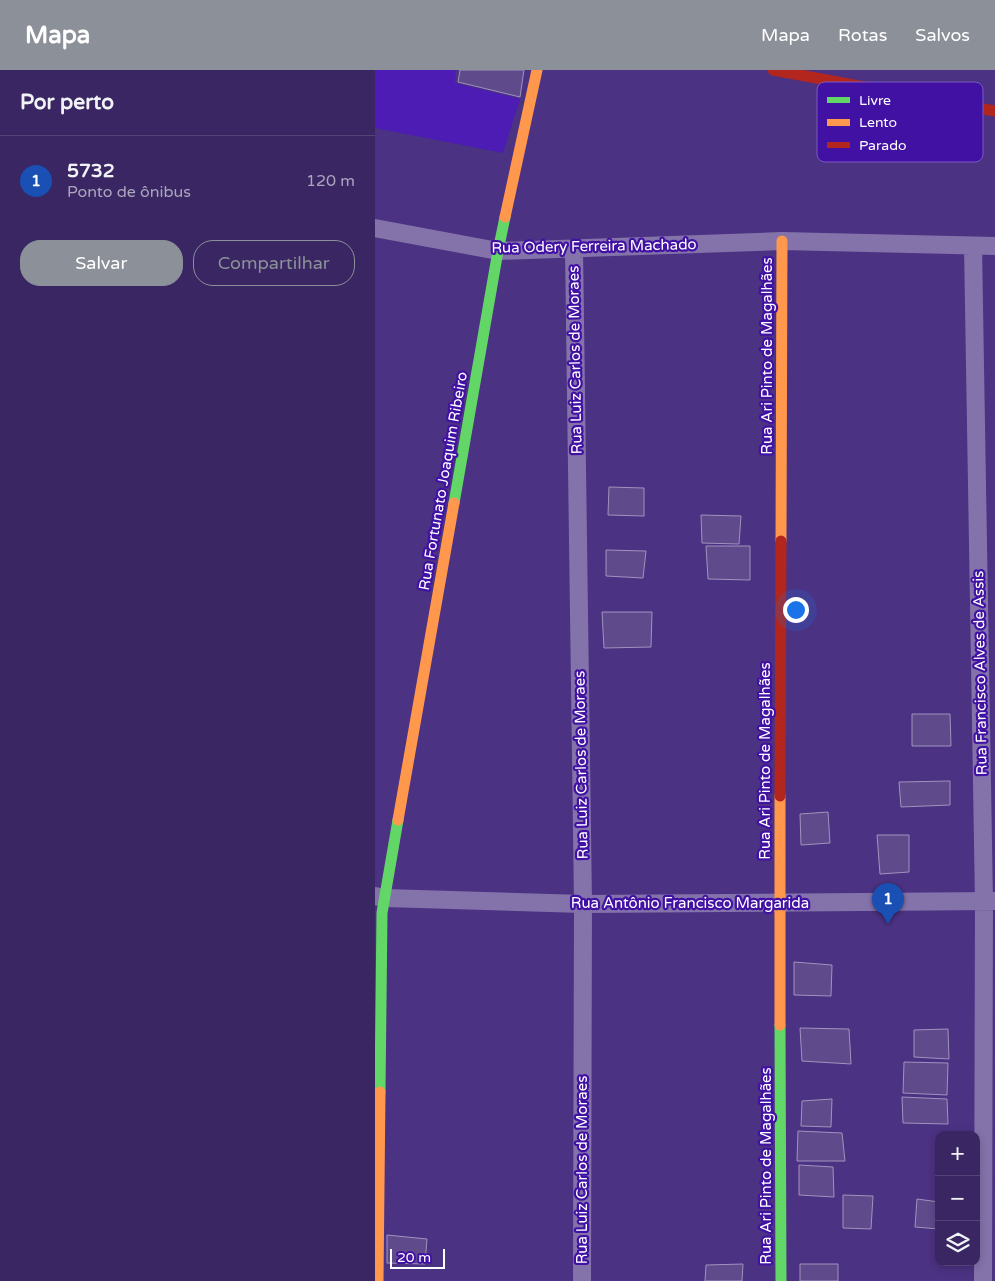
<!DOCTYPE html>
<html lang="pt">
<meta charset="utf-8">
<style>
:root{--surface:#392662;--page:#44326b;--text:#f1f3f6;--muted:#aba5be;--line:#534377;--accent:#8c9099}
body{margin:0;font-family:"Varela Round",sans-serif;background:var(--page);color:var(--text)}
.controls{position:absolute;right:15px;bottom:15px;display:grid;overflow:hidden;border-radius:10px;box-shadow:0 2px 8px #0003}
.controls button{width:45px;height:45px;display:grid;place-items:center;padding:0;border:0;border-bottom:1px solid var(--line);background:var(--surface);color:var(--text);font:25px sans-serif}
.scale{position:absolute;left:15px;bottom:12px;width:55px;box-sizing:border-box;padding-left:5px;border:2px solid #fff;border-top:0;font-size:14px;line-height:18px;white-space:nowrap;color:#fff;-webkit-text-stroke:4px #4111a3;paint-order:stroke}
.you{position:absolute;left:420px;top:539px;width:18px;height:18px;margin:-12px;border:4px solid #fff;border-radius:50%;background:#1a73e8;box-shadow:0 0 0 8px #1a73e833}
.badge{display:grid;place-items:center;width:32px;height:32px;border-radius:50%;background:var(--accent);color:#fff;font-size:16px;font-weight:700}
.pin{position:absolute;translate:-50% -41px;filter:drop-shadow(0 1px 2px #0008)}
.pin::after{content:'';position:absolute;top:26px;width:18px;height:15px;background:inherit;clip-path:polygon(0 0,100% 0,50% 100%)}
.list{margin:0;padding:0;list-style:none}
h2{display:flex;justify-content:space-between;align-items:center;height:65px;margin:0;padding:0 20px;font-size:21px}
h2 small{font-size:16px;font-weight:400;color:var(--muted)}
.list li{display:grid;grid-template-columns:32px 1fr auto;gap:15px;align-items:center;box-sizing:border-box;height:90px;padding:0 20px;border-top:1px solid var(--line)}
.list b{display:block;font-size:19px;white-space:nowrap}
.list p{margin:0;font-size:16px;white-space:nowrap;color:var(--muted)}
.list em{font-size:16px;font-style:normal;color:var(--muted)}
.actions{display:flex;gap:10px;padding:15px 20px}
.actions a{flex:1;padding:11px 0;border:1px solid var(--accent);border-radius:20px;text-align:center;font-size:18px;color:var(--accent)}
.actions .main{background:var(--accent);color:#fff}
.icon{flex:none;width:28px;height:28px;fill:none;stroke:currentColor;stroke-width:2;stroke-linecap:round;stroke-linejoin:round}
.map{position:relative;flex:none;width:620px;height:1211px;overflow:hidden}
header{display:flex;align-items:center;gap:30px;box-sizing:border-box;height:70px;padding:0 25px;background:var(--accent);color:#fff}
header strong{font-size:24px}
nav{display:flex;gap:28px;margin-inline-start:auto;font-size:18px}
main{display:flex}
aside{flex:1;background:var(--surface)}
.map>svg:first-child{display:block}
.green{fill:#4c1cb5}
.building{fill:#5f4a8c;stroke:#a193be}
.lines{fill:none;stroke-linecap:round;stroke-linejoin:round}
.street{stroke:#8473ab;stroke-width:18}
.fast{stroke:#63d668;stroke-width:11}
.slow{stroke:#ff974d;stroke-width:11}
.jam{stroke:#b3261e;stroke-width:11}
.labels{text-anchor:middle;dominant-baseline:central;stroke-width:4.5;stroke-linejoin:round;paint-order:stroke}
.street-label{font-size:15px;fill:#fff;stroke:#4111a3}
.key{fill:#4111a3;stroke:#7a58bf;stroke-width:1}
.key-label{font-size:14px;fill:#fff}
</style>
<header>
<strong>Mapa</strong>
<nav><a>Mapa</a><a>Rotas</a><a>Salvos</a></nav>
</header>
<main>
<aside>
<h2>Por perto<small></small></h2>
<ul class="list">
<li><span class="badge" style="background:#1a4fb4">1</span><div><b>5732</b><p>Ponto de ônibus</p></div><em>120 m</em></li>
</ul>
<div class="actions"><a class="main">Salvar</a><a>Compartilhar</a></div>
</aside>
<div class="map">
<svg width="620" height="1211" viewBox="0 0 620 1211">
<rect width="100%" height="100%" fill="#4c3282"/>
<!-- green -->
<path class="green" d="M0,0H81L80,13L145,29L128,83L0,58Z"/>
<!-- building -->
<path class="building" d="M85,0H149L145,27L83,12Z
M234,417L269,418V446L233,445Z
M326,445L366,446L364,474L327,473Z
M331,476H375V510L333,509Z
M231,480L271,481L268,508L231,506Z
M227,542H277L276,577L229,578Z
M537,644H575L576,676H537Z
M575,711V735L526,737L524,712Z
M453,742L455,773L426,775L425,744Z
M502,765H534V802L505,804Z
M419,892L457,895L456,926L419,925Z
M425,958L474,959L476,994L427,991Z
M573,959L574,989L539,987V960Z
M529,992L573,993L572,1025L528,1023Z
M527,1027L572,1029L573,1054L528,1053Z
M457,1029L456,1057L426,1056L427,1031Z
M423,1061L467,1063L470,1091H422Z
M424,1095L458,1097L459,1127L424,1125Z
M468,1125L498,1126L496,1159L468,1158Z
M542,1129L564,1132V1159L540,1157Z
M12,1165L52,1169L50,1194L12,1193Z
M368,1194L367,1211H330L331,1195Z
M425,1194H463V1211H425Z"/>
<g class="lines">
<!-- street -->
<path class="street" d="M0,158L123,181L407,171L620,176
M598,176L609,832L608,1211
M199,178L208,834L207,1211
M0,826L10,828L208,834L620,831"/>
<!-- fast -->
<path class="fast" d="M79,433L123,181L130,147
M405,955L406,1211
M5,1022L7,843L23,750"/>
<!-- slow -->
<path class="slow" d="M130,147L162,0
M406,471L407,171
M23,750L79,433
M405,955V726
M3,1211L5,1022"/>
<!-- jam -->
<path class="jam" d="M398,0L620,41
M405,726L406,471"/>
</g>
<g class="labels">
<!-- street labels -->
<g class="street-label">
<text transform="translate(219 176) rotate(-1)">Rua Odery Ferreira Machado</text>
<text transform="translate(392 286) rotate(-90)">Rua Ari Pinto de Magalhães</text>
<text transform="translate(200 290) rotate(-91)">Rua Luiz Carlos de Moraes</text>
<text transform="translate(68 411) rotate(-80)">Rua Fortunato Joaquim Ribeiro</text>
<text transform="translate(605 603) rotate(-91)">Rua Francisco Alves de Assis</text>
<text transform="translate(390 691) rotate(-90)">Rua Ari Pinto de Magalhães</text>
<text transform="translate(206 695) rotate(-91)">Rua Luiz Carlos de Moraes</text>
<text x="315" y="833">Rua Antônio Francisco Margarida</text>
<text transform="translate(391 1096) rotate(-90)">Rua Ari Pinto de Magalhães</text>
<text transform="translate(207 1100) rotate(-90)">Rua Luiz Carlos de Moraes</text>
</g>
</g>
<!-- legend -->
<rect x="442" y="12" width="166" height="80" rx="8" class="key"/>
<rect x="452" y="27" width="23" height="6" fill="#63d668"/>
<rect x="452" y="49" width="23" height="7" fill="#ff974d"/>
<rect x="452" y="72" width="23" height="6" fill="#b3261e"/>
<g class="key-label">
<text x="484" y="35">Livre</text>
<text x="484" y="57">Lento</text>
<text x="484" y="80">Parado</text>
</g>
</svg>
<div class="controls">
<button>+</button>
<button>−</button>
<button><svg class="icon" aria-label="layers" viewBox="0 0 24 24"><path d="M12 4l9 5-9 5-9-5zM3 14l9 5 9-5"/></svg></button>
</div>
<div class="scale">20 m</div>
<div class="you"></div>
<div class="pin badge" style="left:513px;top:854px;background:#1a4fb4">1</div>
</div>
</main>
